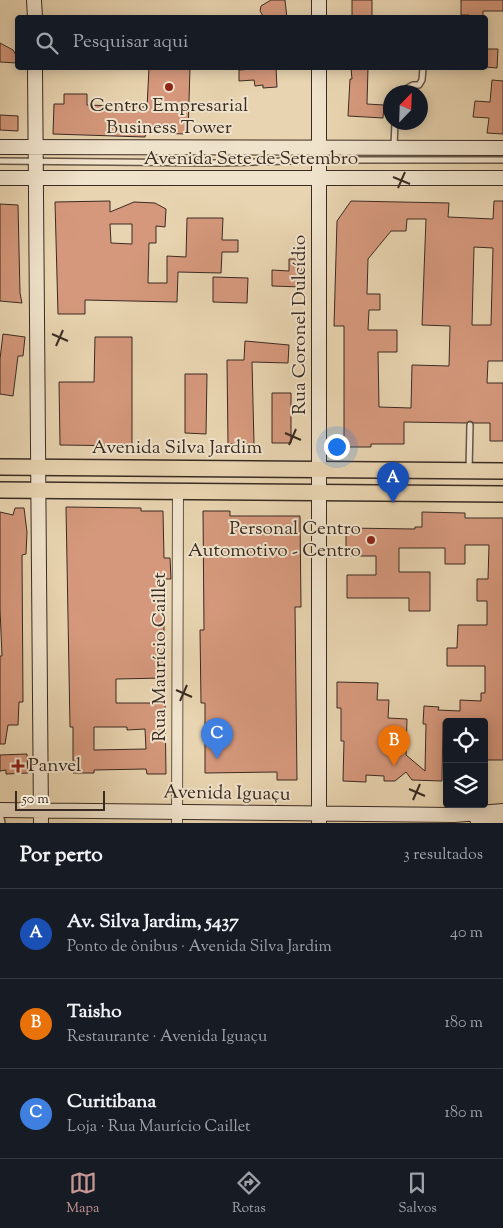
<!DOCTYPE html>
<html lang="pt">
<meta charset="utf-8">
<style>
:root{--surface:#171b24;--page:#20242c;--text:#f1f3f6;--muted:#9ea1a6;--line:#363941;--accent:#c59692}
body{margin:0;font-family:"Sorts Mill Goudy",serif;background:var(--page);color:var(--text)}
.controls{position:absolute;right:15px;bottom:15px;display:grid;overflow:hidden;border-radius:5px;box-shadow:0 2px 12px #0003}
.controls button{width:45px;height:45px;display:grid;place-items:center;padding:0;border:0;border-bottom:1px solid var(--line);background:var(--surface);color:var(--text);font:25px sans-serif}
.compass{position:absolute;left:383px;top:85px;width:45px;height:45px;border-radius:50%;background:var(--surface);box-shadow:0 2px 12px #0003;rotate:23deg}
.scale{position:absolute;left:15px;bottom:12px;width:90px;box-sizing:border-box;padding-left:5px;border:2px solid #3a2b22;border-top:0;font-size:14px;line-height:18px;white-space:nowrap;color:#3a2b22;-webkit-text-stroke:4px #f0e3cc;paint-order:stroke}
.you{position:absolute;left:336px;top:446px;width:18px;height:18px;margin:-12px;border:4px solid #fff;border-radius:50%;background:#1a73e8;box-shadow:0 0 0 8px #1a73e833}
.badge{display:grid;place-items:center;width:32px;height:32px;border-radius:50%;background:var(--accent);color:#fff;font-size:16px;font-weight:700}
.pin{position:absolute;translate:-50% -41px;filter:drop-shadow(0 1px 2px #0008)}
.pin::after{content:'';position:absolute;top:26px;width:18px;height:15px;background:inherit;clip-path:polygon(0 0,100% 0,50% 100%)}
.list{margin:0;padding:0;list-style:none}
h2{display:flex;justify-content:space-between;align-items:center;height:65px;margin:0;padding:0 20px;font-size:21px}
h2 small{font-size:16px;font-weight:400;color:var(--muted)}
.list li{display:grid;grid-template-columns:32px 1fr auto;gap:15px;align-items:center;box-sizing:border-box;height:90px;padding:0 20px;border-top:1px solid var(--line)}
.list b{display:block;font-size:19px;white-space:nowrap}
.list p{margin:0;font-size:16px;white-space:nowrap;color:var(--muted)}
.list em{font-size:16px;font-style:normal;color:var(--muted)}
.icon{flex:none;width:28px;height:28px;fill:none;stroke:currentColor;stroke-width:2;stroke-linecap:round;stroke-linejoin:round}
.map{position:relative;flex:none;width:503px;height:823px;overflow:hidden}
.search{position:absolute;background:var(--surface);box-shadow:0 2px 12px #0003;left:15px;right:15px;top:15px;height:55px;display:flex;align-items:center;gap:12px;box-sizing:border-box;padding:0 18px;border-radius:5px;color:var(--muted);font-size:19px}
.sheet{height:335px;background:var(--surface)}
nav{display:flex;justify-content:space-around;align-items:center;box-sizing:border-box;height:70px;border-top:1px solid var(--line);background:var(--surface);font-size:14px;color:var(--muted)}
nav a{display:grid;justify-items:center;gap:2px}
nav .on{color:var(--accent)}
.map>svg:first-child{display:block}
.building{fill:#d5987c;stroke:#3a2b22;fill-rule:evenodd}
.lines{fill:none;stroke-linecap:round;stroke-linejoin:round}
.lane-casing{stroke:#665546;stroke-width:8}
.street-casing{stroke:#665546;stroke-width:12}
.secondary-casing{stroke:#3a2b22;stroke-width:16}
.primary-casing{stroke:#3a2b22;stroke-width:18}
.lane{stroke:#f0e3cc;stroke-width:5}
.street{stroke:#f0e3cc;stroke-width:10}
.secondary{stroke:#f0e3cc;stroke-width:14}
.primary{stroke:#e8d4b0;stroke-width:15}
.ticks{fill:none;stroke:#3a2b22;stroke-width:2}
.poi-dot{fill:#8f2418;stroke:#f0e3cc;stroke-width:2}
.labels{text-anchor:middle;dominant-baseline:central;stroke-width:4;stroke-linejoin:round;paint-order:stroke}
.poi-label{font-size:19px;fill:#3a2b22;stroke:#f0e3cc}
.street-label{font-size:19px;fill:#3a2b22;stroke:#f0e3cc}
</style>
<div class="map">
<svg width="503" height="823" viewBox="0 0 503 823">
<rect width="100%" height="100%" fill="#e8d4b0"/>
<filter id="stains"><feTurbulence type="fractalNoise" baseFrequency=".004" numOctaves="4"/><feColorMatrix values="0 0 0 0 .2 0 0 0 0 .09 0 0 0 0 .02 0 0 0 .5 -.17"/></filter>
<radialGradient id="worn" r=".72"><stop offset=".6" stop-color="#630" stop-opacity="0"/><stop offset="1" stop-color="#630" stop-opacity=".3"/></radialGradient>
<!-- building -->
<path class="building" d="M271,0H285L287,18L263,16L260,11L261,6Z
M352,0H372V18H352Z
M461,0H503V11H483V18H469V15H461Z
M0,43L13,50L16,55L17,63L0,62Z
M486,49H498L497,68L486,67Z
M149,68H190L188,134L146,133L145,137L53,134L54,104H64V94H87V105L147,107Z
M254,68H276L277,87L263,88V85L255,86L254,80L239,81V70L254,69Z
M351,68H368L367,104L384,105L383,118L348,116L350,79H352Z
M492,80L503,81V134L487,133L489,118L473,117L475,101L490,102Z
M0,115L18,116V131L0,130Z
M110,201V212L134,202L155,203L166,209L165,227L156,226V243H149L148,283H167V256L186,257L187,218H223L222,240H238V252H222L221,273L178,272L177,302L85,300V314H58L55,202ZM110,224H132V244L111,243Z
M351,201L449,203L448,217L493,219L494,201H503V361H488L487,383H503V441H490V423H474L470,421L466,423L404,422V444H371V447H344V326H334L337,221ZM407,219H426L422,325L450,326L449,366L412,365L411,408L379,407L378,352H397V330H368L369,310H380V294H367L368,259L391,231H406ZM474,247L493,248L491,325H472Z
M0,204L18,205L20,293L22,303L0,301Z
M289,259H302V287L272,286V270L289,271Z
M213,277L248,278L247,303L213,302Z
M3,334L25,337L23,356H18L13,396L0,394V359Z
M95,337H132V446L60,445L59,382H94Z
M245,341L289,345L288,363L252,362L254,444H228L227,360H244Z
M185,374H207L206,434L185,433Z
M272,393H291V443H272Z
M66,507L141,508V511H163L164,558H170L171,579H164V678L116,679V703H165L166,774H147L146,769L94,770V773H73V727H70ZM94,727H127V730L145,729L146,749L94,750Z
M15,508H24L27,532L26,554L22,555L23,702H19L18,725H8L5,744H0V656H2L0,609V512L13,515Z
M203,511H230V516H300L301,607H295L297,780H277V772L205,773V703H201L200,630H204Z
M422,512L465,513V518H503V760H484L485,722H443L442,781L412,780L406,772L395,781H384V776L366,775V782L343,781L344,741H341V708H337V682L378,683L377,700H389L388,718L407,719L406,755L425,771L426,724H423L424,706L439,707L438,710L460,711V700L481,701V693H485V666H447V648H457L458,625H487V601H477V579H488L489,545H465V564H445V548H399V572H430V611H409V598H347V575H376V556H346V528L415,529V527H422Z
M27,754L28,773L6,774V770L0,771V755Z"/>
<g class="lines">
<defs>
<path id="lane" d="M400,92L413,85H419L422,80L423,68
M394,146L395,122
M0,161L219,163L319,160H503
M469,470L470,425
M0,813L2,823"/>
<path id="street" d="M177,823L178,492"/>
<path id="secondary" d="M34,0L35,18
M319,18V0
M35,68L41,823
M0,147L503,148
M0,178H503
M0,810L454,815L503,811
M477,819L503,823
M319,823V68"/>
<path id="primary" d="M0,467L503,471
M0,490L503,494"/>
</defs>
<!-- lane casing -->
<use href="#lane" class="lane-casing"/>
<!-- street casing -->
<use href="#street" class="street-casing"/>
<!-- secondary casing -->
<use href="#secondary" class="secondary-casing"/>
<!-- primary casing -->
<use href="#primary" class="primary-casing"/>
<!-- lane -->
<use href="#lane" class="lane"/>
<!-- street -->
<use href="#street" class="street"/>
<!-- secondary -->
<use href="#secondary" class="secondary"/>
<!-- primary -->
<use href="#primary" class="primary"/>
</g>
<!-- ticks -->
<path class="ticks" d="M393,177L410,184M398,188L405,172M52,334L68,341M56,346L63,330M285,433L301,440M289,445L296,429M176,690L192,697M180,701L187,685M409,789L425,796M413,800L420,784"/>
<!-- markers -->
<g class="poi-dot">
<circle cx="169" cy="87" r="5"/>
<circle cx="371" cy="540" r="5"/>
<path d="M15.5 758.5h5v5h5v5h-5v5h-5v-5h-5v-5h5z"/>
</g>
<g class="labels">
<!-- poi labels -->
<g class="poi-label">
<text x="169" y="106">Centro Empresarial<tspan x="169" dy="22">Business Tower</tspan></text>
<text x="361" y="529" text-anchor="end">Personal Centro<tspan x="361" dy="22">Automotivo - Centro</tspan></text>
<text x="28" y="766" text-anchor="start">Panvel</text>
</g>
<!-- street labels -->
<g class="street-label">
<text x="251" y="159">Avenida Sete de Setembro</text>
<text transform="translate(300 325) rotate(-90)">Rua Coronel Dulcídio</text>
<text x="177" y="448">Avenida Silva Jardim</text>
<text transform="translate(160 657) rotate(-90)">Rua Maurício Caillet</text>
<text transform="translate(227 794) rotate(1)">Avenida Iguaçu</text>
</g>
</g>
<rect width="100%" height="100%" filter="url(#stains)"/>
<rect width="100%" height="100%" fill="url(#worn)"/>
</svg>
<div class="controls">
<button><svg class="icon" aria-label="locate" viewBox="0 0 24 24"><circle cx="12" cy="12" r="6"/><path d="M12 2v4M12 18v4M2 12h4M18 12h4"/></svg></button>
<button><svg class="icon" aria-label="layers" viewBox="0 0 24 24"><path d="M12 4l9 5-9 5-9-5zM3 14l9 5 9-5"/></svg></button>
</div>
<svg class="compass" viewBox="-18 -18 36 36"><path d="M0-13l5 13h-10z" fill="#e53935"/><path d="M0 13l5-13h-10z" fill="#9ea1a6"/></svg>
<div class="scale">50 m</div>
<div class="you"></div>
<div class="pin badge" style="left:393px;top:503px;background:#1a4fb4">A</div>
<div class="pin badge" style="left:394px;top:766px;background:#e8710a">B</div>
<div class="pin badge" style="left:217px;top:759px;background:#3f7fe0">C</div>
<div class="search"><svg class="icon" aria-label="search" viewBox="0 0 24 24"><circle cx="10" cy="10" r="6"/><path d="M15 15l6 6"/></svg>Pesquisar aqui</div>
</div>
<section class="sheet">
<h2>Por perto<small>3 resultados</small></h2>
<ul class="list">
<li><span class="badge" style="background:#1a4fb4">A</span><div><b>Av. Silva Jardim, 5437</b><p>Ponto de ônibus · Avenida Silva Jardim</p></div><em>40 m</em></li>
<li><span class="badge" style="background:#e8710a">B</span><div><b>Taisho</b><p>Restaurante · Avenida Iguaçu</p></div><em>180 m</em></li>
<li><span class="badge" style="background:#3f7fe0">C</span><div><b>Curitibana</b><p>Loja · Rua Maurício Caillet</p></div><em>180 m</em></li>
</ul>
</section>
<nav>
<a class="on"><svg class="icon" aria-label="map" viewBox="0 0 24 24"><path d="M3 6l6-2 6 2 6-2v14l-6 2-6-2-6 2zM9 4v14M15 6v14"/></svg>Mapa</a>
<a><svg class="icon" aria-label="directions" viewBox="0 0 24 24"><path d="M12 3l9 9-9 9-9-9zM9 14v-3h6M13 9l2 2-2 2"/></svg>Rotas</a>
<a><svg class="icon" aria-label="saved" viewBox="0 0 24 24"><path d="M7 4h10v16l-5-4-5 4z"/></svg>Salvos</a>
</nav>
